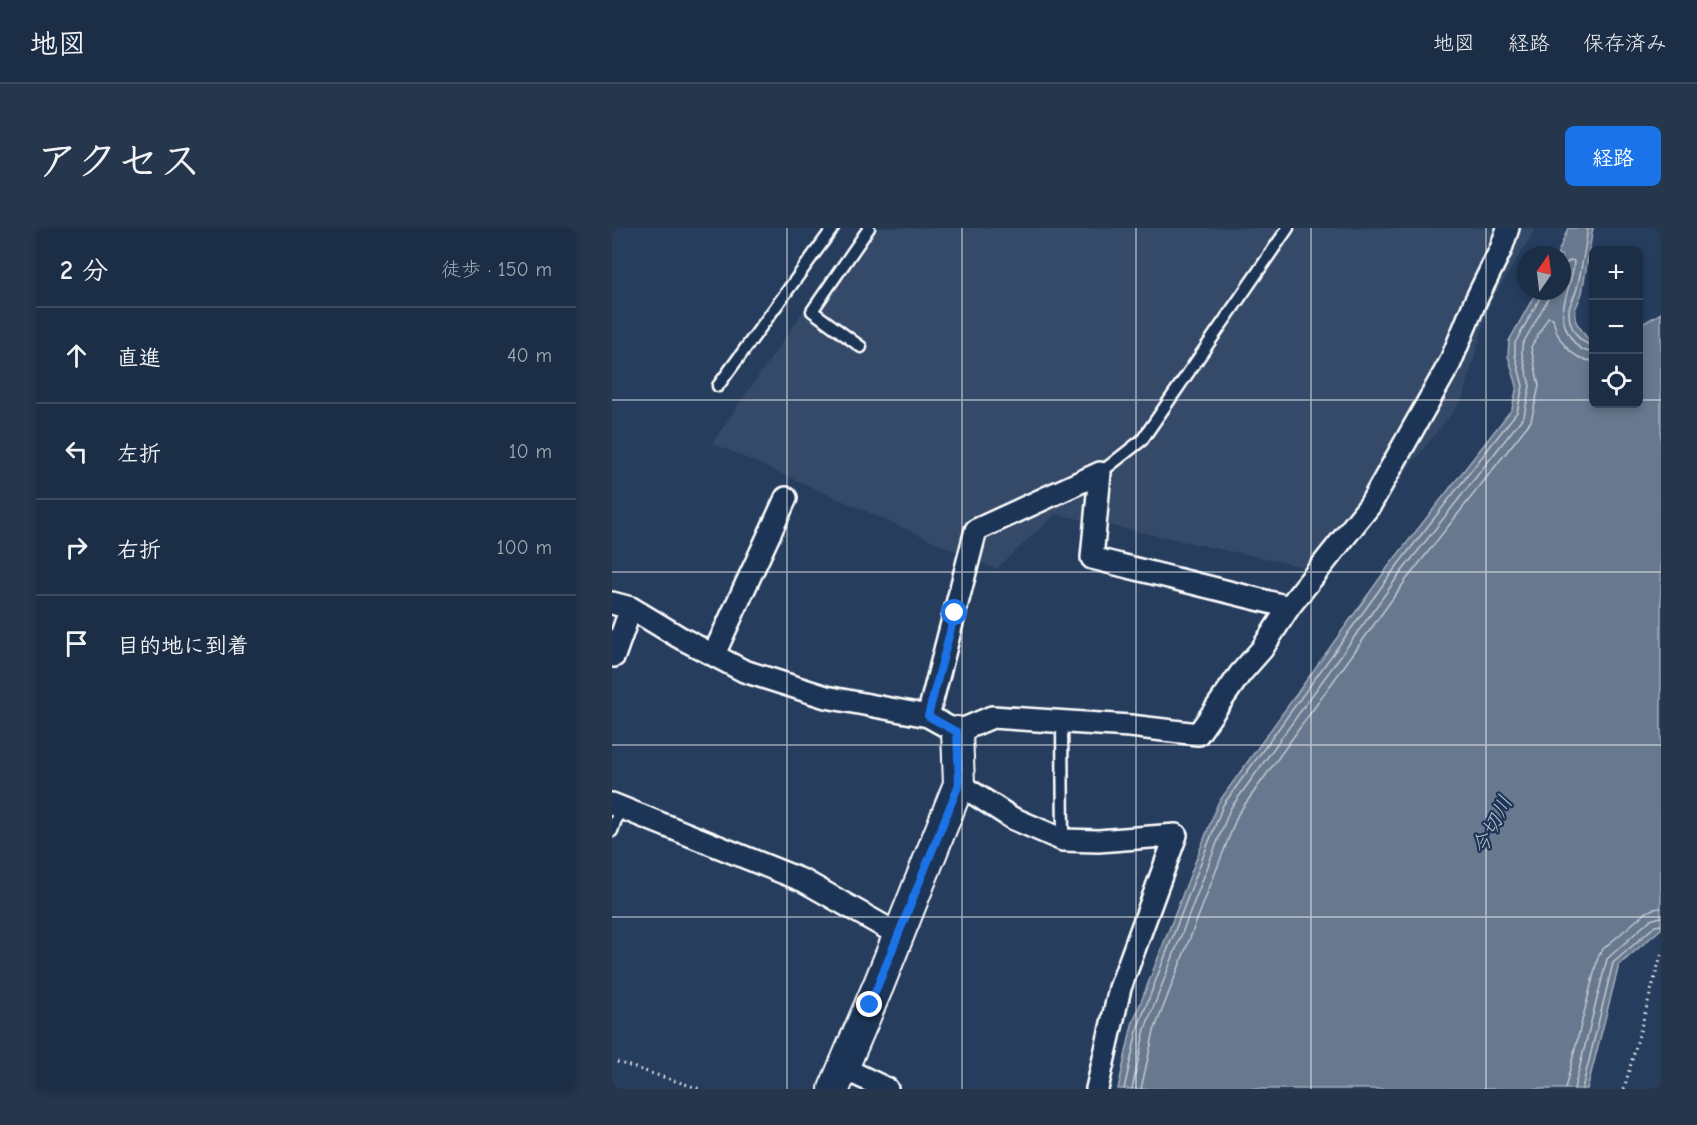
<!DOCTYPE html>
<html lang="ja">
<meta charset="utf-8">
<style>
:root{--surface:#1c2e46;--page:#25364d;--text:#f1f3f6;--muted:#a0a8b3;--line:#3a4a5f;--accent:#1a73e8}
body{margin:0;font-family:"Comic Neue","Klee One",sans-serif;background:var(--page);color:var(--text)}
.controls{position:absolute;right:18px;top:18px;display:grid;overflow:hidden;border-radius:9px;box-shadow:0 3px 9px #0003}
.controls button{width:54px;height:54px;display:grid;place-items:center;padding:0;border:0;border-bottom:2px solid var(--line);background:var(--surface);color:var(--text);font:30px sans-serif}
.compass{position:absolute;left:905px;top:18px;width:54px;height:54px;border-radius:50%;background:var(--surface);box-shadow:0 3px 9px #0003;rotate:14deg}
.stop{position:absolute;width:18px;height:18px;margin:-14px;border:4px solid #1a73e8;border-radius:50%;background:#fff}
.stop.end{background:#1a73e8;border-color:#fff;box-shadow:0 2px 6px #0008}
.list{margin:0;padding:0;list-style:none}
h2{display:flex;justify-content:space-between;align-items:center;height:78px;margin:0;padding:0 24px;font-size:26px}
h2 small{font-size:20px;font-weight:400;color:var(--muted)}
.list li{display:grid;grid-template-columns:39px 1fr auto;gap:18px;align-items:center;box-sizing:border-box;height:96px;padding:0 24px;border-top:2px solid var(--line)}
.list b{display:block;font-size:22px;white-space:nowrap}
.list em{font-size:20px;font-style:normal;color:var(--muted)}
.icon{flex:none;width:33px;height:33px;fill:none;stroke:currentColor;stroke-width:2;stroke-linecap:round;stroke-linejoin:round}
.map{position:relative;flex:none;width:1049px;height:861px;overflow:hidden;border-radius:9px}
header{display:flex;align-items:center;gap:36px;box-sizing:border-box;height:84px;padding:0 30px;background:var(--surface);border-bottom:2px solid var(--line)}
header strong{font-size:28px}
nav{display:flex;gap:33px;margin-inline-start:auto;font-size:21px}
.intro{display:flex;align-items:center;justify-content:space-between;box-sizing:border-box;height:144px;padding:0 36px}
h1{margin:0;font-size:42px}
.button{padding:15px 27px;border-radius:9px;background:var(--accent);color:#fff;font-size:21px;font-weight:700}
main{display:flex;gap:36px;padding:0 36px}
aside{flex:1;background:var(--surface);border-radius:9px;box-shadow:0 3px 9px #0003}
.map>svg:first-child{display:block}
.built{fill:#344a68}
.water{fill:#67788e;stroke:#a4aebb;stroke-width:1.5}
.lines{fill:none;stroke-linecap:round;stroke-linejoin:round}
.shore{stroke:#c2c9d2;stroke-width:1.5}
.lane-casing{stroke:#fff;stroke-width:15}
.street-casing{stroke:#fff;stroke-width:26}
.secondary-casing{stroke:#fff;stroke-width:34}
.path{stroke:#fff;stroke-width:3;stroke-dasharray:1.5 4.5;stroke-linecap:butt}
.lane{stroke:#1d3557;stroke-width:10}
.street{stroke:#1d3557;stroke-width:21}
.secondary{stroke:#1d3557;stroke-width:30}
.route{stroke:#1a73e8;stroke-width:8}
.grid{fill:none;stroke:#fff;stroke-width:1.5;stroke-opacity:0.55}
.labels{text-anchor:middle;dominant-baseline:central;stroke-width:4.5;stroke-linejoin:round;paint-order:stroke}
.water-label{font-size:21px;font-style:italic;fill:#bbc2cc;stroke:#1d3557}
</style>
<header>
<strong>地図</strong>
<nav><a>地図</a><a>経路</a><a>保存済み</a></nav>
</header>
<div class="intro"><h1>アクセス</h1><a class="button">経路</a></div>
<main>
<aside>
<h2>2 分<small>徒歩 · 150 m</small></h2>
<ul class="list">
<li><svg class="icon" aria-label="ahead" viewBox="0 0 24 24"><path d="M12 20V5M6 11l6-6 6 6"/></svg><div><b>直進</b></div><em>40 m</em></li>
<li><svg class="icon" aria-label="left" viewBox="0 0 24 24"><path d="M17 20v-9H6M10 6l-5 5 5 5"/></svg><div><b>左折</b></div><em>10 m</em></li>
<li><svg class="icon" aria-label="right" viewBox="0 0 24 24"><path d="M7 20v-9h11M14 6l5 5-5 5"/></svg><div><b>右折</b></div><em>100 m</em></li>
<li><svg class="icon" aria-label="arrive" viewBox="0 0 24 24"><path d="M6 21V4h12l-3 4 3 4H6"/></svg><div><b>目的地に到着</b></div></li>
</ul>
</aside>
<div class="map">
<svg width="1049" height="861" viewBox="0 0 1049 861">
<rect width="100%" height="100%" fill="#263d5e"/>
<filter id="ink" filterUnits="userSpaceOnUse"><feTurbulence type="fractalNoise" baseFrequency=".0167" numOctaves="2"/><feDisplacementMap in="SourceGraphic" scale="12" xChannelSelector="R" yChannelSelector="G"/><feConvolveMatrix kernelMatrix="1 2 1 2 8 2 1 2 1" color-interpolation-filters="sRGB"/></filter>
<g filter="url(#ink)">
<!-- built -->
<path class="built" d="M249,0H924L878,75L850,172L715,344L444,286L384,341L100,215Z"/>
<!-- water -->
<path class="water" d="M956,0H981L970,65L963,82L964,94L975,110L981,112V176H1026L1027,98L1049,85V701L1007,737L975,861H506L520,797L606,575L776,339L900,181L905,158L896,128L897,113L925,63H950V27H945Z"/>
<g class="lines">
<!-- shore -->
<path class="shore" d="M976,0C973,20 970,40 965,60C963,68 958,75 957,82C956,97 966,116 981,117
M950,39L958,32L962,33C961,62 940,82 959,110C965,119 970,124 981,124
M512,861L526,799L611,577L781,343L905,184L911,158L903,127V115L929,68L930,63
M520,861L533,801L618,581L787,347L912,188L918,158L910,126V117L936,71L938,63
M529,861L542,803L626,586L794,352L919,193L927,158L919,119L936,89L941,90C944,111 959,132 981,133
M953,861L986,729L991,721L1033,685L1041,681L1049,680
M962,861L995,731L1038,692L1049,689
M970,861L1001,735L1043,698L1049,697"/>
<defs>
<path id="lane" d="M249,119L200,83L257,0
M106,158L221,0
M488,245L530,212L676,0
M450,495L451,612
M0,603L8,580"/>
<path id="street" d="M0,375L19,380L67,409L132,443L214,469L316,488L345,504L380,489L518,498L586,506L628,446L650,421L677,379L758,277L838,135L863,74L889,21L896,0
M102,426L174,270
M2,428L19,380
M316,488L364,302L488,245L480,330L677,379
M347,556L400,590L451,612L486,613L564,607L508,760L485,861
M0,576L192,653L287,707
M231,840L275,861"/>
<path id="secondary" d="M222,861L267,756L347,556L345,504"/>
</defs>
<!-- lane casing -->
<use href="#lane" class="lane-casing"/>
<!-- street casing -->
<use href="#street" class="street-casing"/>
<!-- secondary casing -->
<use href="#secondary" class="secondary-casing"/>
<!-- path -->
<path class="path" d="M5,834L88,861
M1012,861L1049,727"/>
<!-- lane -->
<use href="#lane" class="lane"/>
<!-- street -->
<use href="#street" class="street"/>
<!-- secondary -->
<use href="#secondary" class="secondary"/>
</g>
</g>
<g class="lines" filter="url(#ink)">
<!-- route -->
<path class="route" d="M258,777L347,556L345,504L316,488L343,385"/>
</g>
<!-- grid -->
<path class="grid" d="M175,0V861M350,0V861M524,0V861M699,0V861M874,0V861M0,172H981M1026,172H1049M0,344H1049M0,517H1049M0,689H1049"/>
<g class="labels">
<!-- water labels -->
<g class="water-label">
<text transform="translate(880 597) rotate(-62)">今切川</text>
</g>
</g>
</svg>
<div class="controls">
<button>+</button>
<button>−</button>
<button><svg class="icon" aria-label="locate" viewBox="0 0 24 24"><circle cx="12" cy="12" r="6"/><path d="M12 2v4M12 18v4M2 12h4M18 12h4"/></svg></button>
</div>
<svg class="compass" viewBox="-18 -18 36 36"><path d="M0-13l5 13h-10z" fill="#e53935"/><path d="M0 13l5-13h-10z" fill="#a0a8b3"/></svg>
<div class="stop" style="left:343px;top:385px"></div>
<div class="stop end" style="left:258px;top:777px"></div>
</div>
</main>
